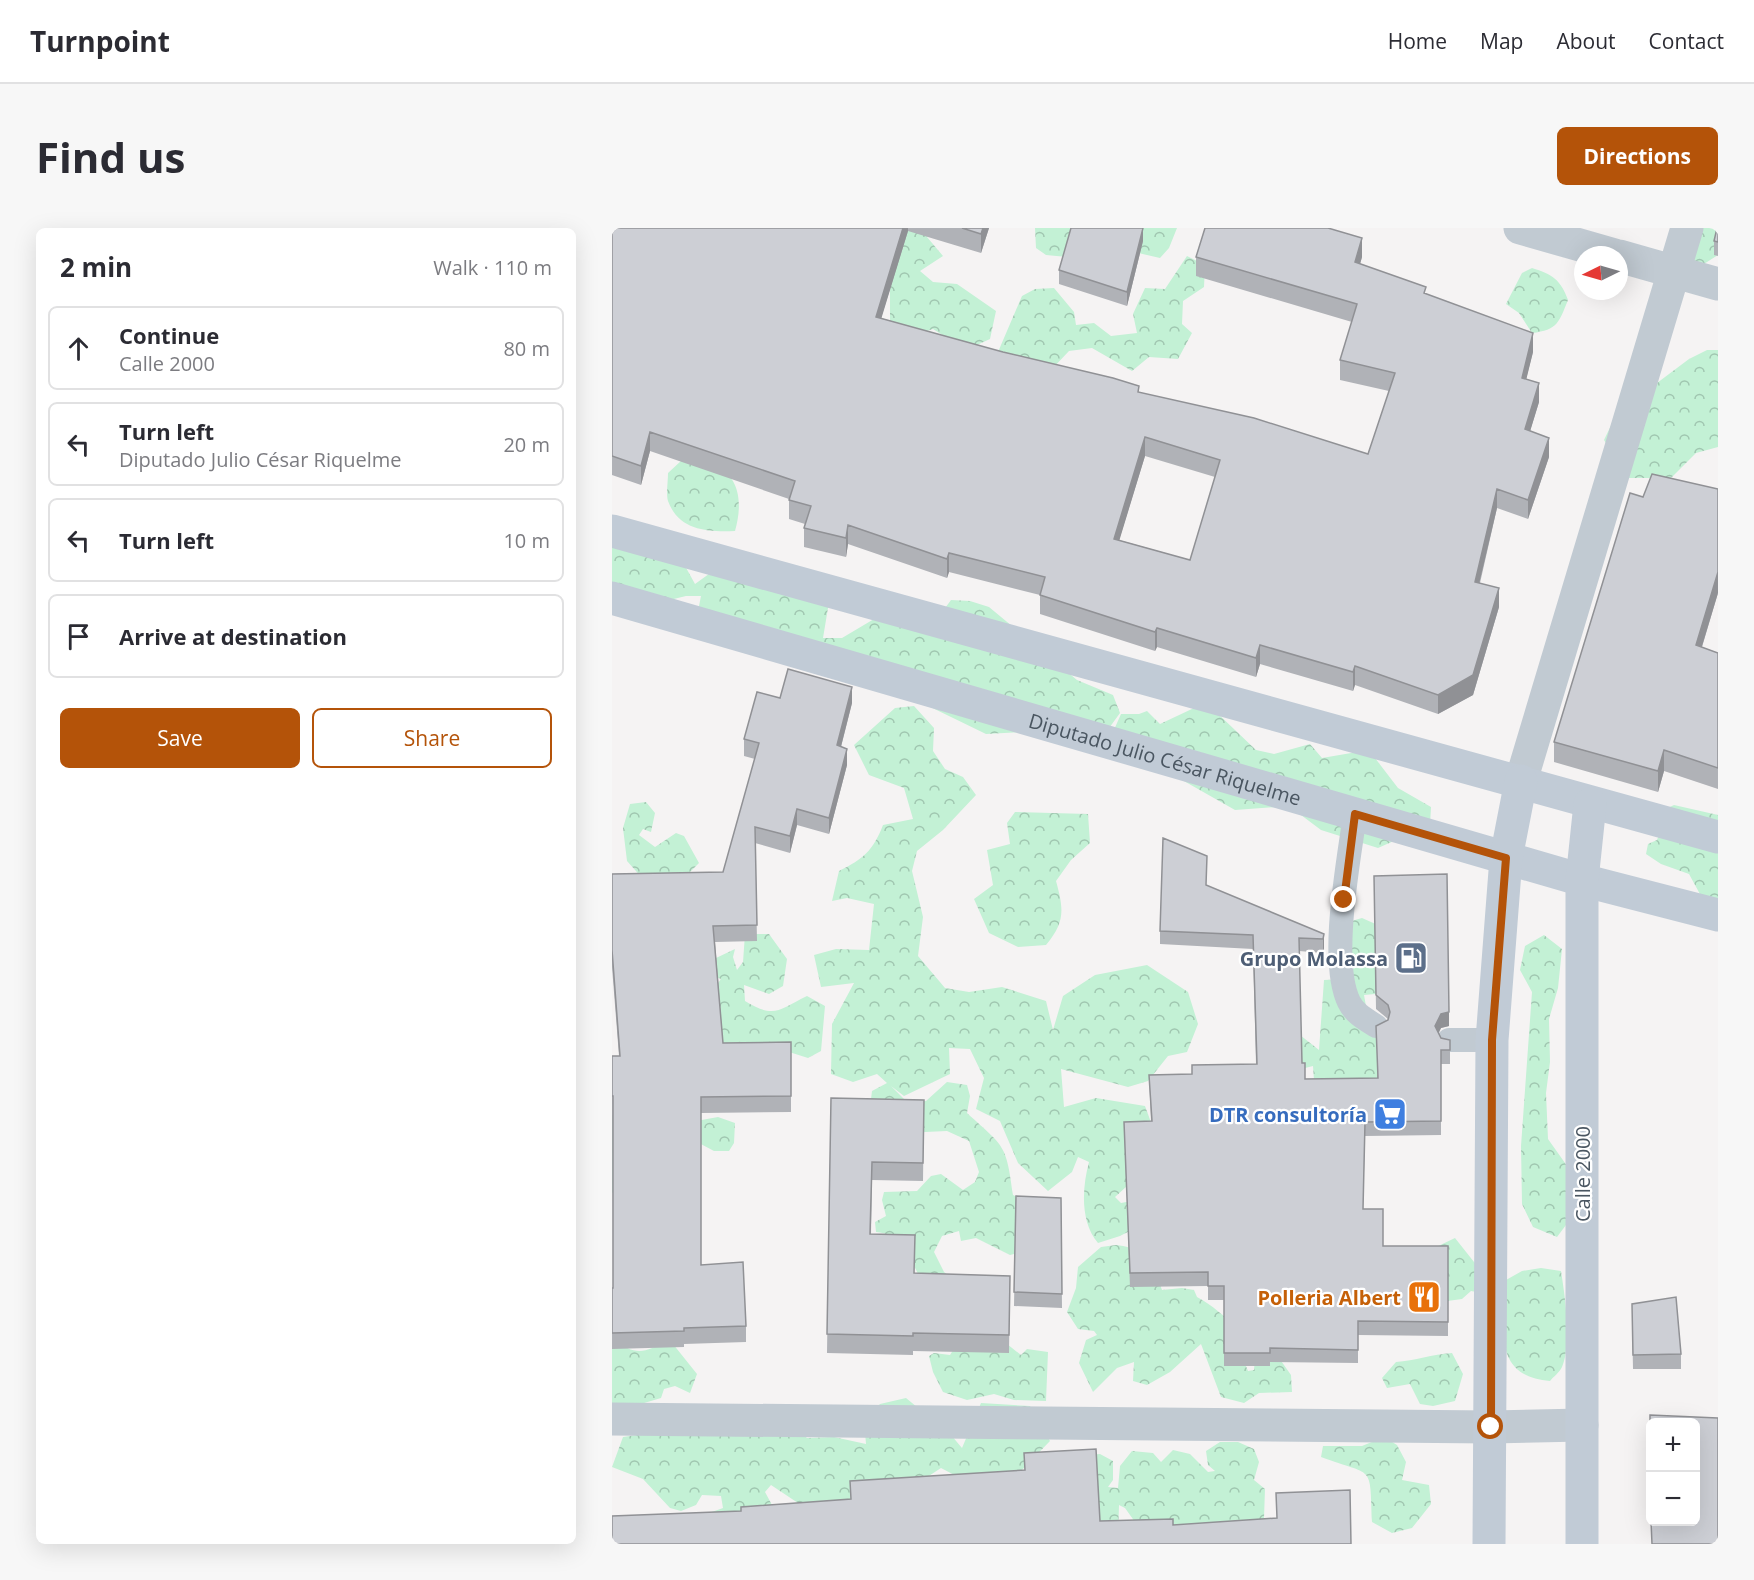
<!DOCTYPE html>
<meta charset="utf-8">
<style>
:root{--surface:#fff;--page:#f7f7f7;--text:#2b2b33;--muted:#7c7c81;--line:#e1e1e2;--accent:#b45309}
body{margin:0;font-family:"Open Sans",sans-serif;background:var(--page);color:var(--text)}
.controls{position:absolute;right:18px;bottom:18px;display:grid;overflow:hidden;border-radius:9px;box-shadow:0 6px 24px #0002}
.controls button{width:54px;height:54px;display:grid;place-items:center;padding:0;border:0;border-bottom:2px solid var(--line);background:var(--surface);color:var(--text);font:30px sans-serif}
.compass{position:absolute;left:962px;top:18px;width:54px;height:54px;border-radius:50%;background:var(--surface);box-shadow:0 6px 24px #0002;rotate:265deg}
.stop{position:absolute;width:18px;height:18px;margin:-14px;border:4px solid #b45309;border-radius:50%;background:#fff}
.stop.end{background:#b45309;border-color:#fff;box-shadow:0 2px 6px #0008}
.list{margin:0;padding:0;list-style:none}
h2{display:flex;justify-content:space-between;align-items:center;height:78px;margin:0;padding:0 24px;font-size:26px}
h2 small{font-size:20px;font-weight:400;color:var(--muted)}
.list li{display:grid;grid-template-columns:39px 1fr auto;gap:18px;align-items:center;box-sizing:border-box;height:84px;margin:0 12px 12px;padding:0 12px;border:2px solid var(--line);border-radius:9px}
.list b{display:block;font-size:22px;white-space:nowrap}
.list p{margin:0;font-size:20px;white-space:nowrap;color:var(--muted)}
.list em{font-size:20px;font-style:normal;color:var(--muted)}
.actions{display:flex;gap:12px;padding:18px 24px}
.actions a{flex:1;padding:14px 0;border:2px solid var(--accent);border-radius:9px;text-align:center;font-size:21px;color:var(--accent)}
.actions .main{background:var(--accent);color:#fff}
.icon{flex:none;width:33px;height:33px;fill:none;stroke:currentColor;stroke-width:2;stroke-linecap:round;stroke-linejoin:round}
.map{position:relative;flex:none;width:1106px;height:1316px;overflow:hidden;border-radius:9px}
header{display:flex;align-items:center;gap:36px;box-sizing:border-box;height:84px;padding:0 30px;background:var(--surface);border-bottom:2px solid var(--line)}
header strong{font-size:28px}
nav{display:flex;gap:33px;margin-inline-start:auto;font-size:21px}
.intro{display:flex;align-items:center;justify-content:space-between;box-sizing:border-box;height:144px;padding:0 36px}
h1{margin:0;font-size:42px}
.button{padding:15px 27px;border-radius:9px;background:var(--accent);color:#fff;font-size:21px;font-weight:700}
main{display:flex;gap:36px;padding:0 36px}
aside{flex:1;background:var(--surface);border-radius:9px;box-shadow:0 6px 24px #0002}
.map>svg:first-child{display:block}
.forest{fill:url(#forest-crowns)}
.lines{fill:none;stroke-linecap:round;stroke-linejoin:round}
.lane{stroke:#c1cad2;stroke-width:24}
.street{stroke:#c1cad2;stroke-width:33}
.secondary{stroke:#c1cbd6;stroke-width:33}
.wall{fill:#b0b2b7;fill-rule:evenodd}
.shaded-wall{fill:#909195}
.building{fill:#cdcfd5;stroke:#909195;stroke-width:1.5;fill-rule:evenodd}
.route{stroke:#b45309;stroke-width:8}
.labels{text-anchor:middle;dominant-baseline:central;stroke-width:4.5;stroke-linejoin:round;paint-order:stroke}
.street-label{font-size:20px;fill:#4a5661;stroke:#fff}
.service-label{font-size:20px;font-weight:bold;fill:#4e5e75;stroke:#fff;text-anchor:end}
.shop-label{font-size:20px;font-weight:bold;fill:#366cbe;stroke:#fff;text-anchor:end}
.food-label{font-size:20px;font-weight:bold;fill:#c56008;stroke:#fff;text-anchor:end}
</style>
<header>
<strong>Turnpoint</strong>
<nav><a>Home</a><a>Map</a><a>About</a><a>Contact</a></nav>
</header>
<div class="intro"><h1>Find us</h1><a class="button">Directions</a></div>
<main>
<aside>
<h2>2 min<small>Walk · 110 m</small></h2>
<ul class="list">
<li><svg class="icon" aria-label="ahead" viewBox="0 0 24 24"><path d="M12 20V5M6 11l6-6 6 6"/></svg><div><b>Continue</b><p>Calle 2000</p></div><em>80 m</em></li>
<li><svg class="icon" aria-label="left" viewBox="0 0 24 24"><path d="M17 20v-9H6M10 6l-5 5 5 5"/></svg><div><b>Turn left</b><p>Diputado Julio César Riquelme</p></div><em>20 m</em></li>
<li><svg class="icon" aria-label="left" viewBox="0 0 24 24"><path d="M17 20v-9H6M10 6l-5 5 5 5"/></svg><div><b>Turn left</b></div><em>10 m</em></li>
<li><svg class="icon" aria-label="arrive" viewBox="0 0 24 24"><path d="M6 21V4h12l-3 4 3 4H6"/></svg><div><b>Arrive at destination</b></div></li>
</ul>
<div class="actions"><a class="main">Save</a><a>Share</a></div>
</aside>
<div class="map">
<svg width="1106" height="1316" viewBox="0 0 1106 1316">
<defs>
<pattern id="forest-crowns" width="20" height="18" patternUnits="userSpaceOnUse" patternTransform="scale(1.5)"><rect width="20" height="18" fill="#c3f1d5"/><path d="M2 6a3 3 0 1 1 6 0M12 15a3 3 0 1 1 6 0" fill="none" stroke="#a0c6b0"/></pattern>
</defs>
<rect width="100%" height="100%" fill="#f5f3f3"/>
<!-- forest -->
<path class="forest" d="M278,0H318L315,9L331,28L308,43L321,54L345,56L384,83L378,111L354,122L321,101L300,108L278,106Z
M423,0H460L455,29L434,27L424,20Z
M493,0H565L557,20L548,30L496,18Z
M1063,0H1106V27L1084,41Z
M575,28L593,37L592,59L571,73L570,96L580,105L566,131L537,129L520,143L480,120L457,123L440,141L386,124L410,68L423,61L442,60L462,84L464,97L482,95L499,108L525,105L521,86L533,60L553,61Z
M920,40C940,46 949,52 956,72C947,94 946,102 920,105L907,85L894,76L910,45Z
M1095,122H1106V219L1084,225L1059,250H1016L992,212L1005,185L1077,131Z
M70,232C81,234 97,235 107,240C131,253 129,282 123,303C96,304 67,303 56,273C54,266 56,253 56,245Z
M0,302L67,327L83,356L115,333L217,374L211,410H230L262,391L317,402L339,372L358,373L377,379L465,452L501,467L508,485L487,514L430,503L374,506L199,421L85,388L89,368H74L17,382L0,373Z
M302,478L322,500L321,523L333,541L351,549L364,567L331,602L305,623L300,643L311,689L306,728L333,760L357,764L390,759L434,773L441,802L451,768L483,747L535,737L576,764L586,796L575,824L556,828L536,853L516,859L449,841L452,879L484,870L533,878L548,919L537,938L503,969L509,975L535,970V994L508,1008L486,1015C468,994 470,960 477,934L466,929L460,944L436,963L406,935L388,893L364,881L372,850L358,821L337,820L338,846L292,868L279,858L296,875L314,873L335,854L355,857L358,868L355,885C393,920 394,915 401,967L420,976L421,1021L398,1027L364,1010L349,1013L347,1003L330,1008L322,1024L332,1044L348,1056L307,1048C298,1029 288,1005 264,1004L263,994L274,988L270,972L272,964L305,963L319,948L329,946L351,962L363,954L367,944L357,913L335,903L291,905L258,879L260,863L275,855L265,846L241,854L219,846L220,796L242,755L209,759L202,727L224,721L257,722L262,676L235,670L220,673L227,643C251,631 261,623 271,597L301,591L292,560L257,547L242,517L283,480Z
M582,480L602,482L644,522L662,526L698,516L710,530L745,524L763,530L786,560L819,579L818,597L766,620L709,602L677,578L623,582L556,544L501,504L509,486H527L535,483L548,496Z
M34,574L43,585L39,604L31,601L27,607L43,619L64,605L72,608L87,635L75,647L32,652L15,633L11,600L18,576Z
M1062,577L1106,587V677L1095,679L1077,646L1049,636L1034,626L1036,616L1045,612L1048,604L1045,585Z
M403,584L476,586L478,615L459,632L444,653C452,682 453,694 434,717L406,719L377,705L362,671L381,657L375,622L398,616L395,595Z
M750,690L786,706L785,764L752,767L754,778L750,786L789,802L794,852H702L701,838L685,842L674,796L707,822L712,752L732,751L729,696Z
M133,706H157L175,731L171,758L157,766L132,757L133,773C163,791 166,782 195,768L213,778L209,823L196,830L174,823L99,815L96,769L109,751L96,746L104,730L123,721L121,729L125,742L131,734Z
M932,707L950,721L946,760L937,791L938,834L934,865L936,911L958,942L960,989L945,1009L921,999L910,976L909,918L920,764L908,742L913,718Z
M0,887L84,893L106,889L123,895L122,915L117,923H102L85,914L14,904L1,914L9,959L0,965Z
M843,1010L866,1039L870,1065L859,1063L850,1071L828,1074L822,1020Z
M504,1017C532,1019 542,1039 550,1062L570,1060L582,1062L585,1069C601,1077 611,1089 627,1099V1121L636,1143L642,1142L643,1129L660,1120L679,1147L680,1164L647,1165L632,1175L609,1169L589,1116L558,1144L535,1157L521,1153L522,1134L505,1140L481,1164L467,1135L474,1112L485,1107L482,1103L466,1101L455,1084L464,1060L466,1039L489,1019Z
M929,1040L949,1043C953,1068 960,1116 950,1139C948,1144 941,1149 938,1153C878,1148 892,1097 894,1052L910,1043Z
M350,1108H385L409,1127L415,1121L436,1124L434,1173L402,1172L382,1166L355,1172L331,1164L321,1144L317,1128L322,1125L338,1127Z
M0,1111C25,1128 31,1126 57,1111L85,1146L78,1165L63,1158L52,1161L49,1170L12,1181L0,1177Z
M840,1125L851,1146L843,1173L821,1178L808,1176L798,1156L775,1160L770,1150L784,1134C803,1133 820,1126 840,1125Z
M294,1170L339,1207L350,1220L369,1175L418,1178L438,1213L408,1244L352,1252L329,1240L213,1316L186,1275L159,1257L153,1264L160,1277L145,1289L97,1285L111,1280L109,1268L90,1267L84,1277L69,1283L58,1280L31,1251L0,1239L11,1209L45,1204L160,1179L195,1210L222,1209L254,1216L252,1192L268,1176Z
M772,1209L785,1217L794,1234L790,1252L817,1257L819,1276L800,1300L780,1305L760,1294C758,1234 762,1249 709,1229L711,1218H750Z
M608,1214H626L642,1221L647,1234L642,1252L653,1261L652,1290L642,1302L523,1294L513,1280L507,1277L506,1309L463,1282L475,1227L488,1226L501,1233V1252L496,1259L506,1260L508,1238L520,1223L541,1225L549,1234L561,1222L578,1226L596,1244L603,1243L596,1237L594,1223Z"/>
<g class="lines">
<!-- lane -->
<path class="lane" d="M743,586C737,632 717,733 737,774C743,786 753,791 764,798
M837,812H880"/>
<!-- street -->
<path class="street" d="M908,0L1003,27
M1007,28L1106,56
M909,553L1075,0
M0,1191L879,1199L970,1197"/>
<!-- secondary -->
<g class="secondary">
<path d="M0,303L1106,609"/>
<path id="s1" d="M0,370L970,652L1106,687"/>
<path d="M877,1316L880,812L894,630L909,553"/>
<path d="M970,1316V652L978,576"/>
</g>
</g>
<!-- wall -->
<path class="wall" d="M0,0H377L369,25L296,3L269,90L527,165L756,226L777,163L728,152V132L740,94L584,48V29H750L748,36L814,66L921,124L914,151L927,174L918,203L937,229L916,291L885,280L868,355L887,379L861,467L826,486L743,457L741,463L648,436L644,449L545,419L543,423L428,386V367L337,344L335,350L236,316L234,329L192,319V300L193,296L177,291V271L38,223L29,257L0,247ZM533,228L603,249L578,332L507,312Z
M1106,0V28L1102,27V13Z
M531,13L515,78L447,56V42Z
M1106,365L1090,419L1106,425V561L1052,543L1046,564L942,534V514Z
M168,470L240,475L229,519L235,537L217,606L185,597L178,625L143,615L145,713L103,714L111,815L179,814V884L89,885V1037L134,1098V1114L72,1116V1119L0,1121V1060H1L0,828H7L0,739V646L111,644L143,531L132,528V511Z
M762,648L837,798L829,800L827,805L829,810L838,812V836H829V907L753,908L751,981L771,1018H836V1108L746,1107V1135L658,1134V1138H612V1072H596V1058L518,1059L512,894L539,893L537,847L580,846L644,836L641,721L548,716V703L712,706V720L711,725L687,723L690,835L693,851L765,850L776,791L764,781Z
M219,870L312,872L311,953L260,952L259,1007L303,1045L398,1048L397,1125L301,1123V1127L215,1125Z
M404,968L449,970L450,1080L402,1078Z
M1020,1090L1069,1126V1141H1021Z"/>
<!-- shaded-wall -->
<path class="shaded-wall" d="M291,0H296V3L264,108V89Z
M371,0H377L369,25V6Z
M531,0V13L515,78V64Z
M750,10V29L743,53V34Z
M921,105V124L910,169V150Z
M927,155V174L913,220V201Z
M38,204V223L29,257V238Z
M533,209V228L502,330V311Z
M937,210V229L916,291V272Z
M885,261V280L863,373V354Z
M236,297V316L234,329V310Z
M337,325V344L335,350V331Z
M1106,344V365L1084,438V417Z
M887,360V379L861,467L826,486V467Z
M545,400V419L543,423V404Z
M648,417V436L644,449V430Z
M743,438V457L741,463V444Z
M240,459V475L225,534V517Z
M235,521V537L217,606V590Z
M1052,522V543L1046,564V543Z
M185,581V597L178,625V608Z
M712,706V720L711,725V711Z
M837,784V798L829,800L823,811V798L829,786Z"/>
<!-- building -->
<path class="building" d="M0,0H291L264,89L391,124L501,150L527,158L526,164L642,190L756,226L783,145L728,132L745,76L584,29L593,0H716L750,10L743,34L814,59L812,65L921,105L910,150L927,155L913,201L937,210L916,272L885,261L863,354L887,360L861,447L826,467L743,438L741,444L648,417L644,430L545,400L543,404L428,367L433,349L337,325L335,331L236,297L234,310L192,300L199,278L177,272L183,253L38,204L29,238L0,228ZM533,209L608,232L578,332L502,311Z
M350,0H371L369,6Z
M459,0H531L515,64L447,42Z
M1105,0H1106V14L1102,13Z
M1040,246L1106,261V344L1084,417L1106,425V540L1052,522L1046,543L942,514L1018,265L1031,269Z
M176,441L240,459L225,517L235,521L217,590L185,581L178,608L143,599L145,697L101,698L111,815L179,814V868L89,869V1037L131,1034L134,1098L72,1100V1103L0,1105V1060H1V868H0V828H8L0,722V646L111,644L147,515L132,511L145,464L168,470Z
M551,610L595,628L594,657L712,706L711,711L687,710L690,835H693V851L766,850L764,798L776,792L778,784L776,777L764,767L762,648L835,646L837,784L829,786L823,798L829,810L838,812V822H829V893L753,894L751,981H771V1018H836V1094L746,1093V1122L658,1120V1125H612V1058H596V1044L518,1045L512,894L540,893L537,847L580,846V837L645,836L641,707L548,703Z
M219,870L312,872L311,935L260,934L258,1006L303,1007L302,1045L398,1048L397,1107L301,1105V1108L215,1106Z
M404,968L449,970L450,1066L402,1064Z
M1064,1069L1069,1126L1021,1127L1020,1076Z
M1038,1187L1106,1190V1316H1040L1039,1293H1083V1194H1038V1196Z
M484,1221L488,1293L561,1291V1297L665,1290L664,1265L738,1262L739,1316H0V1288L129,1283V1279L239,1271L238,1253L413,1242L412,1225Z"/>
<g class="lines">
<!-- route -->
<path class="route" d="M732,672L743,586L894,630L880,812L879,1199"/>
</g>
<!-- icons -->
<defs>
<symbol id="fuel-square" viewBox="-11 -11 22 22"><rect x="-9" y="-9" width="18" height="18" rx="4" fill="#5c6f8a" stroke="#fff"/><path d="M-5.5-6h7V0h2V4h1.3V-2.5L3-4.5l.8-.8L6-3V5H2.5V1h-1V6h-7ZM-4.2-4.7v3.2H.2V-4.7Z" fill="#fff"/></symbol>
<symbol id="supermarket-square" viewBox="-11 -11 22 22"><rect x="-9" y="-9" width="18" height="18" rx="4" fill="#3f7fe0" stroke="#fff"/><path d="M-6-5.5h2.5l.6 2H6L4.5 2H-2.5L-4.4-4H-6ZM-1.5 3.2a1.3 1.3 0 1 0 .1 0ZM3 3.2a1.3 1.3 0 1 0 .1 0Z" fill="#fff"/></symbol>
<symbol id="restaurant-square" viewBox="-11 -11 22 22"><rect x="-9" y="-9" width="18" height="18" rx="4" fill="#e8710a" stroke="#fff"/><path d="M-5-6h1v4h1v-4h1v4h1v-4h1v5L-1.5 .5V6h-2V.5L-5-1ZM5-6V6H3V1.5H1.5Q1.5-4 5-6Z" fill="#fff"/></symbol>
</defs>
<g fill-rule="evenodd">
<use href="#fuel-square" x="780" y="711" width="38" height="38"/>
<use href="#supermarket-square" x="759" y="867" width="38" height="38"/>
<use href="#restaurant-square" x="793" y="1050" width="38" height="38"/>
</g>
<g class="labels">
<!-- street labels -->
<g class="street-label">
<text stroke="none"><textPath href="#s1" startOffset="576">Diputado Julio César Riquelme</textPath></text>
<text transform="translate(970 946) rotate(-90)">Calle 2000</text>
</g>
<!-- service labels -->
<g class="service-label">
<text x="776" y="730">Grupo Molassa</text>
</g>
<!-- shop labels -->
<g class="shop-label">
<text x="755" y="886">DTR consultoría</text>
</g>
<!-- food labels -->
<g class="food-label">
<text x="789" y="1069">Polleria Albert</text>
</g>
</g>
</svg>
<div class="controls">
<button>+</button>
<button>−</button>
</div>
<svg class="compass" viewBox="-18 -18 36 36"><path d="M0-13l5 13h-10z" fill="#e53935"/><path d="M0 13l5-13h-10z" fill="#7c7c81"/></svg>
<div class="stop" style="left:879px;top:1199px"></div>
<div class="stop end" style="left:732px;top:672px"></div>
</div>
</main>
